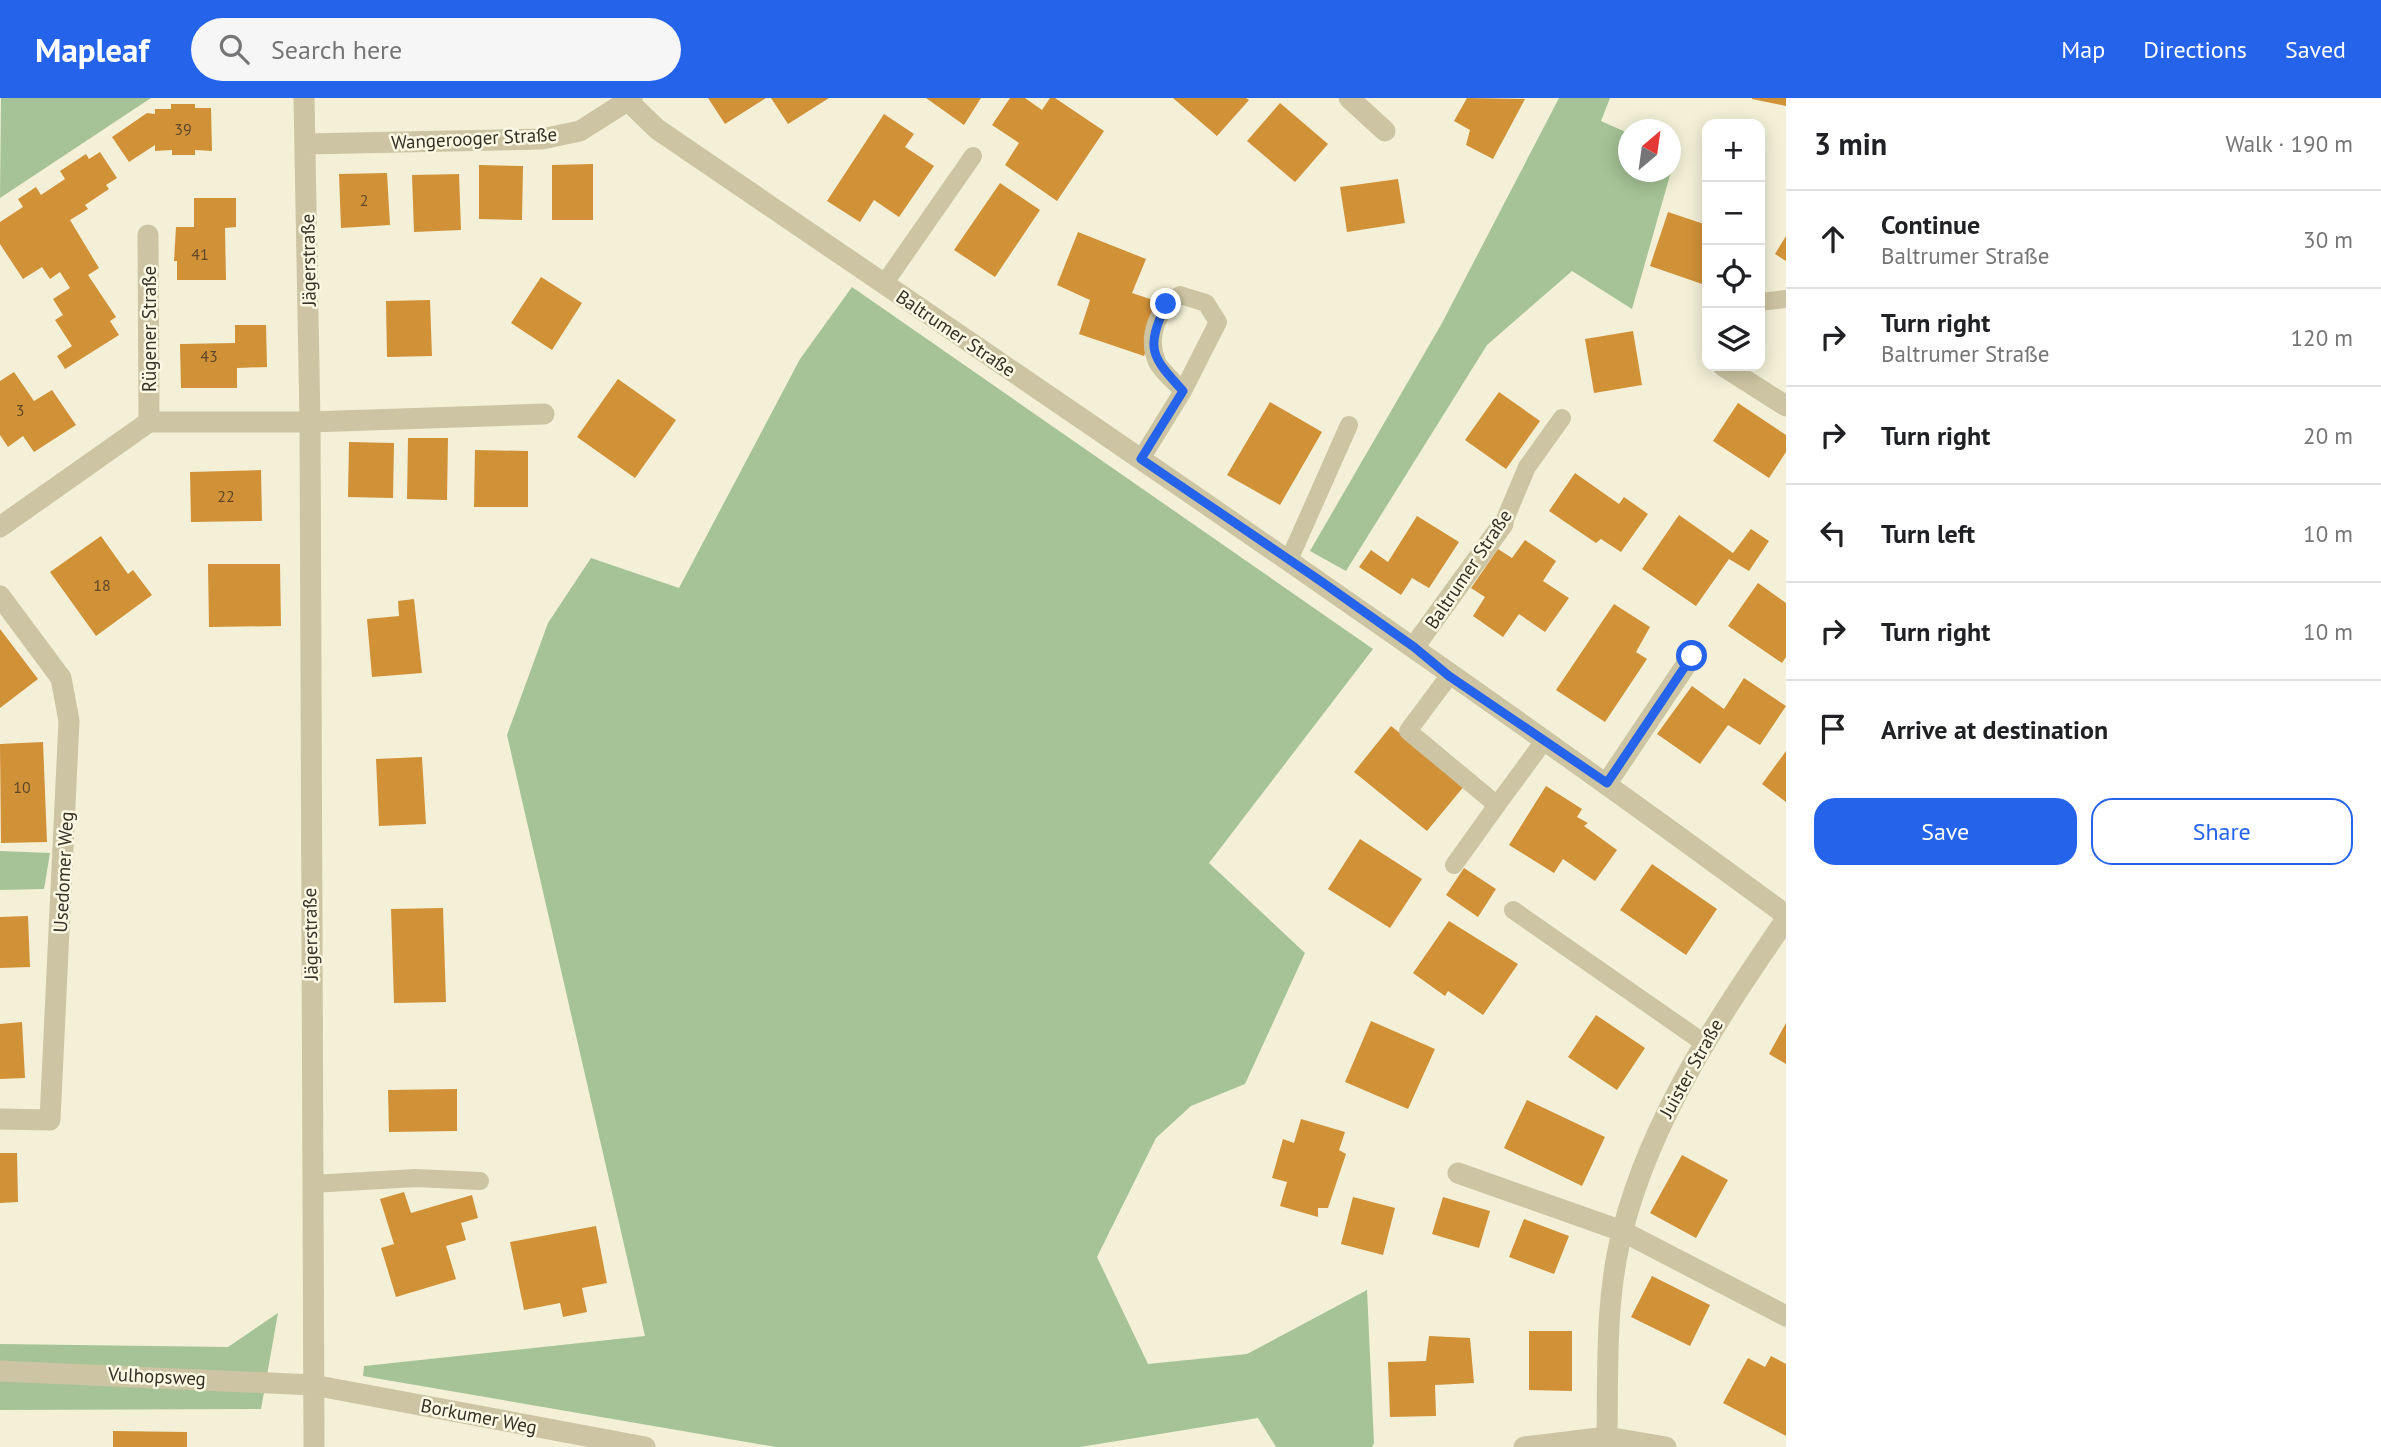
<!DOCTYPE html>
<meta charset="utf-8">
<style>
:root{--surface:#fff;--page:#f6f6f6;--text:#202124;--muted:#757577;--line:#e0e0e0;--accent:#2563eb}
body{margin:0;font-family:"PT Sans",sans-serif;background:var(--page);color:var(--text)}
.controls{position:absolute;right:21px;top:21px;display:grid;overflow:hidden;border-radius:14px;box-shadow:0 4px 18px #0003}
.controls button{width:63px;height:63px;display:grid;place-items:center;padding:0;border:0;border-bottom:2px solid var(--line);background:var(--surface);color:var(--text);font:35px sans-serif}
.compass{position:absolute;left:1618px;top:21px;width:63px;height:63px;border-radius:50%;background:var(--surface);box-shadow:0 4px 18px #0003;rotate:29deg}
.stop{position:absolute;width:21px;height:21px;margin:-16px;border:5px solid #2563eb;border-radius:50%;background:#fff}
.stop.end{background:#2563eb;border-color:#fff;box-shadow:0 2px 7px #0008}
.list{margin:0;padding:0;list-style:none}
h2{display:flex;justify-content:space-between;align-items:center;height:91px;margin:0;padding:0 28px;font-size:30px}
h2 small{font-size:23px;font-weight:400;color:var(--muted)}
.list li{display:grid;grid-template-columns:46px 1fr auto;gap:21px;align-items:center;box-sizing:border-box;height:98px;padding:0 28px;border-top:2px solid var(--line)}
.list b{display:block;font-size:26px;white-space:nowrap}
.list p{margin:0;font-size:23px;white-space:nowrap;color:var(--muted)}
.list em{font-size:23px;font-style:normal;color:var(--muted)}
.actions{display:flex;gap:14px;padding:21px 28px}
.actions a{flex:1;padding:16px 0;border:2px solid var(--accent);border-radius:21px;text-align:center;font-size:24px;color:var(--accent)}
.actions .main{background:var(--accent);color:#fff}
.icon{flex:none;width:38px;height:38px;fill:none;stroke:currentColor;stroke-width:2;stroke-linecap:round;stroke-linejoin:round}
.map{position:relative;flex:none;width:1786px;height:1349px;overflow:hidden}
header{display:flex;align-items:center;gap:42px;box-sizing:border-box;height:98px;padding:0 35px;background:var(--accent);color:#fff}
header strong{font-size:33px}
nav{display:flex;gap:38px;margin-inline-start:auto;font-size:24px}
.search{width:490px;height:63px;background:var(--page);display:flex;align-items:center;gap:18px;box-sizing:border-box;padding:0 24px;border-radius:38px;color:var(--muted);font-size:26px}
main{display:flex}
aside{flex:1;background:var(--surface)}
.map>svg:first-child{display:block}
.green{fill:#a5c396}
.building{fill:#d19137}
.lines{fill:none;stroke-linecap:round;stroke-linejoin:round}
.lane{stroke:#ccc4a2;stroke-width:18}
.street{stroke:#ccc4a2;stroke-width:21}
.route{stroke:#2563eb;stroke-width:9}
.labels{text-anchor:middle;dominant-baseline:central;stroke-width:5;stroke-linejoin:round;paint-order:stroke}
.number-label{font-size:16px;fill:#5d482a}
.street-label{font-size:19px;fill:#363025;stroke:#fbf8e3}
</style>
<header>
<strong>Mapleaf</strong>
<div class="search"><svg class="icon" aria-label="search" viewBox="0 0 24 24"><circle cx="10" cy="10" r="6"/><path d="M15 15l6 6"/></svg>Search here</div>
<nav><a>Map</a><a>Directions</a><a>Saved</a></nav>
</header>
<main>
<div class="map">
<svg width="1786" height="1349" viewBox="0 0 1786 1349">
<rect width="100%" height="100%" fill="#f3f0d7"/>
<!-- green -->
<path class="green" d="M1,0H151L0,100Z
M1559,0H1610L1601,23L1628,35L1629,74H1671V54L1676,56L1632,211L1572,173L1487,247L1346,473L1310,453L1442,225Z
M852,189L1373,551L1209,765L1305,855L1245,986L1191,1008L1156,1040L1097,1159L1148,1266L1247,1256L1367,1192L1374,1345L1372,1349H1276L1258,1320L1080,1349H776L363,1278L364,1268L645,1238L507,637L548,525L591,460L679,490L800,261Z
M0,753L50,755L44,791L0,792Z
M278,1215L261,1311L0,1312V1246L228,1249Z"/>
<!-- building -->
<path class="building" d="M708,0H766L725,26Z
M771,0H829L788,26Z
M926,0H981L964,27Z
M1010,0H1025L1042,12L1050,0H1055L1104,33L1057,103L1005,67L1019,45L992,27Z
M1173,0H1246L1249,2L1217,38Z
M1467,0L1525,1L1493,61L1466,47L1470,32L1454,23Z
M1752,0H1786V8L1752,1Z
M1280,5L1328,46L1295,84L1247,43Z
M171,6H195V10H211L212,53L195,52V57H172V52L155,53V47L129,64L112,39L147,15L155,16V11H171Z
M884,16L914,36L905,49L934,68L899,119L874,102L860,124L827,103Z
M100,54L117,80L106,87L109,91L85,107L88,111L70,122L99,170L88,177L116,219L110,223L119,237L65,271L57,258L72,248L55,222L63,217L53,201L70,190L60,174L50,181L42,169L23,181L0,146V124L23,109L18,101L36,89L41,97L65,81L60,73L86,56L89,61Z
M593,66V122H552V67Z
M479,67L523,68L522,122L479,121Z
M387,75L390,127L341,130L339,76Z
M459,76L461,132L414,134L412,77Z
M1398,81L1405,125L1347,134L1340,89Z
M1000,85L1040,112L995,179L954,152Z
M194,100H236V129L225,130L226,182H177V163H174L176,129H194Z
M1668,114L1707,127L1705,187L1650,168Z
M1078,134L1146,161L1132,195L1162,205L1144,258L1079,236L1090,202L1057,187Z
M1786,138V163L1775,156Z
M541,179L582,205L552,252L511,225Z
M430,202L432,258L387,259L386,203Z
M235,227H266L267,269L237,270V290H181L180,246L235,245Z
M1633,233L1642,287L1594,295L1585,241Z
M14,274L34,303L52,292L76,327L34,354L23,338L8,349L0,337V283Z
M618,281L676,322L635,380L577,339Z
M1499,294L1540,323L1506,371L1465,342Z
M1270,304L1322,334L1280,407L1227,377Z
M1738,305L1786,337V354L1769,380L1713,343Z
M408,340H448L447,402L407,401Z
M349,344L394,345L393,400L348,399Z
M475,352L528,353V409H474Z
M261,372L262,423L191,424L190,374Z
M1575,375L1619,406L1624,399L1648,416L1621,454L1601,441L1596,445L1549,413Z
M1679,417L1733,455L1751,431L1769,443L1749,473L1729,461L1696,508L1642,471Z
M1417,418L1459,444L1429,490L1412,480L1401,497L1359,469L1371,452L1388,464Z
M101,438L128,476L133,472L152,497L96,538L50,474Z
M1525,442L1556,463L1543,483L1569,500L1545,534L1519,516L1503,539L1473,518L1485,499L1471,490L1498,451L1512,460Z
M208,466H280L281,528L209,529Z
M1758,485L1786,505V559L1782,565L1728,528Z
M414,501L422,575L372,579L367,521L399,518L398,503Z
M1614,506L1650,529L1636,554L1647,561L1605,624L1556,592Z
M0,531L38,581L0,610Z
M1744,580L1786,608L1760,647L1728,627L1700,666L1657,636L1692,588L1724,611Z
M1391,628L1465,687L1427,733L1354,674Z
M43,644L47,744L1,745L0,646Z
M1786,653V704L1762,686Z
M422,659L426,726L379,728L376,661Z
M1546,688L1582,711L1577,719L1588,725L1584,728L1617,752L1595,783L1563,761L1554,775L1509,747Z
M1360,741L1422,781L1390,830L1328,791Z
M1652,766L1717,811L1686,857L1620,812Z
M1464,770L1496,791L1478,819L1446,797Z
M443,810L446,904L394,905L391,811Z
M28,818L30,869L0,870V819Z
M1449,823L1518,866L1483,917L1448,893L1445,898L1413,875Z
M1596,917L1645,950L1617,992L1568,959Z
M1371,923L1435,951L1408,1011L1345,984Z
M22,924L25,980L0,981V926Z
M1786,925V966L1769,956Z
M457,991V1033L389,1034L388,992Z
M1527,1002L1605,1039L1582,1088L1504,1050Z
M1301,1021L1345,1034L1339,1052L1346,1056L1328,1110H1318V1119L1280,1108L1287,1084L1272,1080L1283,1041L1294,1045Z
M0,1055H17L18,1104L0,1105Z
M1682,1057L1728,1082L1696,1140L1650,1115Z
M404,1094L411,1115L472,1097L478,1120L461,1125L466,1142L446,1148L456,1181L396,1199L381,1150L394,1146L380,1101Z
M1353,1099L1395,1110L1383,1157L1341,1146Z
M1443,1099L1490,1113L1479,1150L1432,1136Z
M1524,1121L1569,1138L1554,1176L1509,1159Z
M596,1128L607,1185L582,1190L587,1214L563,1219L560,1205L524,1212L510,1144Z
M1652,1178L1710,1207L1690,1248L1631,1219Z
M1529,1233H1572V1293L1529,1292Z
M1429,1238L1470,1240L1474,1285L1435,1287L1436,1318L1390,1319L1388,1264L1426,1263Z
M1771,1258L1786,1266V1338L1723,1305L1748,1260L1765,1269Z
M113,1333L187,1334V1349H113Z"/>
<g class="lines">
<!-- lane -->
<path class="lane" d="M884,186L973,58
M1760,204L1786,201
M1141,361L1183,293L1218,224L1206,205L1180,197C1158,210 1146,238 1157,264C1162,274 1175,284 1183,293
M1503,426L1527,369L1562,320
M1289,462L1349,327
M1449,578L1408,633L1497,707L1544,643
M1454,767L1497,707
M1513,812L1704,945
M312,1086L416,1080L480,1083"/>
<!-- street -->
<path class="street" d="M304,0L310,324L314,1349
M1349,0L1385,33
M628,3L657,31C1036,290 1417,545 1786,817
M306,46L542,41L580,33L632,0
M148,137L149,324
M1723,268L1786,308
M0,429L149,324H310L544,316
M0,498L61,580L69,623L50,1022L0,1021
M1414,549L1503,426
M1607,685L1692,558
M1458,1075L1622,1133L1786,1218
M0,1273L313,1287L645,1349
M1607,1339C1608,1270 1605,1198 1623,1131C1653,1016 1720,918 1786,821
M1524,1349L1607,1339L1666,1349"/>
</g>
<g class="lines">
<!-- route -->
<path class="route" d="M1166,206C1146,251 1150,257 1183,293L1141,361L1322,484L1414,549L1449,578L1607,685L1692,558"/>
</g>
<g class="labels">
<!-- number labels -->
<g class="number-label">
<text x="183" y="31">39</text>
<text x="364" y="102">2</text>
<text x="200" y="156">41</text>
<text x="209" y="258">43</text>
<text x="20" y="312">3</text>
<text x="226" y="398">22</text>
<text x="102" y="487">18</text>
<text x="22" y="689">10</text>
</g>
<!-- street labels -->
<g class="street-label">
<text transform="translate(474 40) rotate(-3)">Wangerooger Straße</text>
<text transform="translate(308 162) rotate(-91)">Jägerstraße</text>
<text transform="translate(149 231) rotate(-90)">Rügener Straße</text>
<text transform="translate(956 235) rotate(34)">Baltrumer Straße</text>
<text transform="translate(1468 471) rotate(-56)">Baltrumer Straße</text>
<text transform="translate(63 774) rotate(-87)">Usedomer Weg</text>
<text transform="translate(310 836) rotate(-91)">Jägerstraße</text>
<text transform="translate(1691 970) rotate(-61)">Juister Straße</text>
<text transform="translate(157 1278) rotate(3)">Vulhopsweg</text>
<text transform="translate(479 1318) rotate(11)">Borkumer Weg</text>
</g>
</g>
</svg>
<div class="controls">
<button>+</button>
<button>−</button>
<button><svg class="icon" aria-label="locate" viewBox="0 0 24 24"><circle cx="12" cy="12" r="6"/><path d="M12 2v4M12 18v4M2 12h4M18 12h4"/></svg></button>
<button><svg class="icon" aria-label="layers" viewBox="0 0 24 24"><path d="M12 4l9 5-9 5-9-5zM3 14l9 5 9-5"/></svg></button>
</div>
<svg class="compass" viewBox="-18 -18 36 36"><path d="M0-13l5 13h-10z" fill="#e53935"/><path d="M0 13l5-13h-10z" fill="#757577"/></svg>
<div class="stop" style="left:1692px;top:558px"></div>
<div class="stop end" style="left:1166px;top:206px"></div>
</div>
<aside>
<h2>3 min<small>Walk · 190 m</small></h2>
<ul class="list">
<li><svg class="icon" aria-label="ahead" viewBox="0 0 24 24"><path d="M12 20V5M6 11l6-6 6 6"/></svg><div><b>Continue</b><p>Baltrumer Straße</p></div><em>30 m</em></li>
<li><svg class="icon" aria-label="right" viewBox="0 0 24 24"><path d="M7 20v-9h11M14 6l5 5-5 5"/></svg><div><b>Turn right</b><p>Baltrumer Straße</p></div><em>120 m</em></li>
<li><svg class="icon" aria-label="right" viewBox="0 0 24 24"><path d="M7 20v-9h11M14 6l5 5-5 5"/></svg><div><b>Turn right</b></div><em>20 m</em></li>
<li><svg class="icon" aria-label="left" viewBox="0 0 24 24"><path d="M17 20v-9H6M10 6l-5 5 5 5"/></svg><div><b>Turn left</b></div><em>10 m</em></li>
<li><svg class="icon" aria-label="right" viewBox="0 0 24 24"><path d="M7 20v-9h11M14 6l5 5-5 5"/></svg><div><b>Turn right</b></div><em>10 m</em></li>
<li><svg class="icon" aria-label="arrive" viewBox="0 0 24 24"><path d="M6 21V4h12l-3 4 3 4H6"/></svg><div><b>Arrive at destination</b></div></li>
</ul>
<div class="actions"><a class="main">Save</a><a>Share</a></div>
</aside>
</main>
